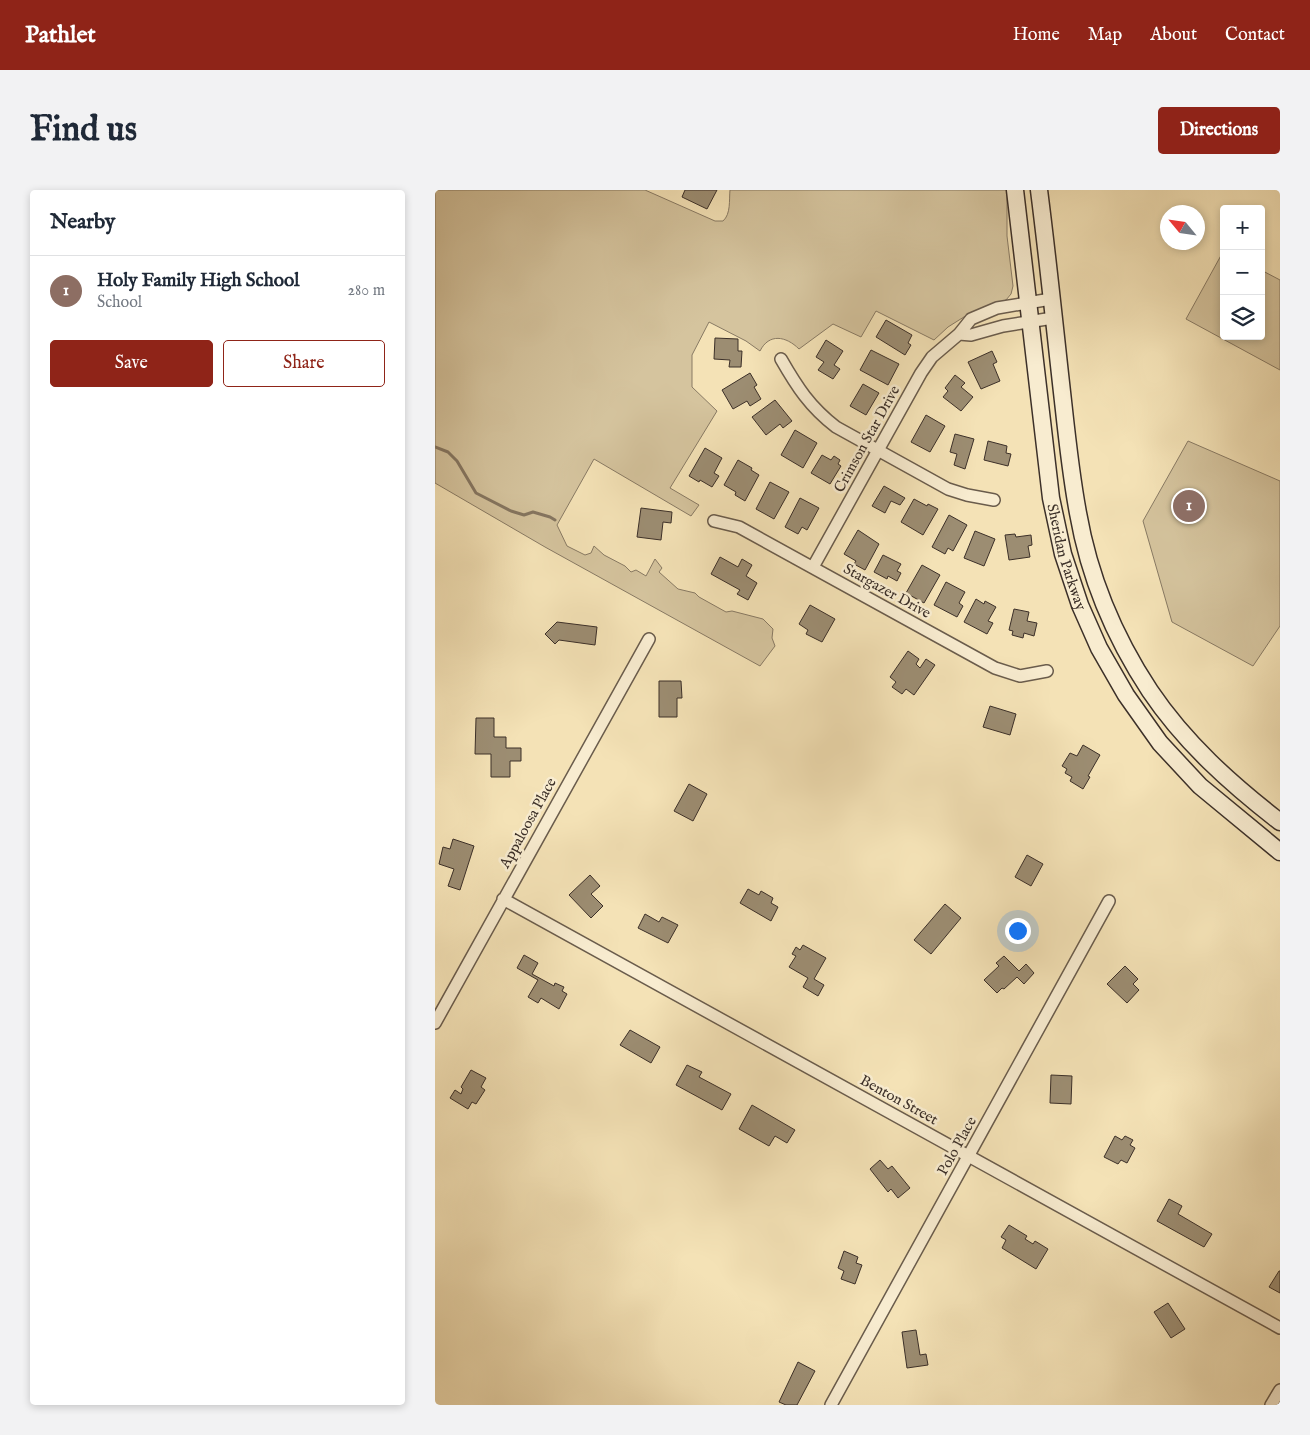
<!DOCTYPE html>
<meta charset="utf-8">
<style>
:root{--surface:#fff;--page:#f2f2f3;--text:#1f2937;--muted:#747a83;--line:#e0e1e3;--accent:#8f2418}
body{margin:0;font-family:"IM FELL English",serif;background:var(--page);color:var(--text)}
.controls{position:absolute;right:15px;top:15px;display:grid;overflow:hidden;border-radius:5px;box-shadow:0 2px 8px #0003}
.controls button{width:45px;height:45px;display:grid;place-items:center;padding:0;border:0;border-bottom:1px solid var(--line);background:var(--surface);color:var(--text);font:25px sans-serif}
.compass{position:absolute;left:725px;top:15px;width:45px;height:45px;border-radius:50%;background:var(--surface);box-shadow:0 2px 8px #0003;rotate:299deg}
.you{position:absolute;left:582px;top:740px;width:18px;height:18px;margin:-12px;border:4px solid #fff;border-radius:50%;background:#1a73e8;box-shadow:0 0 0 8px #1a73e833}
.badge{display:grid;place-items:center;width:32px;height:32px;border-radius:50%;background:var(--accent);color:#fff;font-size:16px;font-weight:700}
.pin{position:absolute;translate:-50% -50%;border:2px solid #fff;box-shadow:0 1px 5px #0006}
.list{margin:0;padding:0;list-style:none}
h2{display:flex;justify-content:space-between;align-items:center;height:65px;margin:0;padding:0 20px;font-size:21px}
h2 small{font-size:16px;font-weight:400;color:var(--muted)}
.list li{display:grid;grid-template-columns:32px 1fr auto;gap:15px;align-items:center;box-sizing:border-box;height:70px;padding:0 20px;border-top:1px solid var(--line)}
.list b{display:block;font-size:19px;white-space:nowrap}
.list p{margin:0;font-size:16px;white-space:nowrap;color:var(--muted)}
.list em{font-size:16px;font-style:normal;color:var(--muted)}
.actions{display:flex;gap:10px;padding:15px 20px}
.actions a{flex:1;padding:11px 0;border:1px solid var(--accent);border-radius:5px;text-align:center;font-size:18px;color:var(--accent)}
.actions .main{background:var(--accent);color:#fff}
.icon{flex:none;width:28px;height:28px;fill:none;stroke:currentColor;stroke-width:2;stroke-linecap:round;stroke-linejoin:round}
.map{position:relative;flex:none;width:845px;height:1215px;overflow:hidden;border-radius:5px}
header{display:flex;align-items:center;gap:30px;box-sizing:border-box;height:70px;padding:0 25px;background:var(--accent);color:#fff}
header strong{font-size:24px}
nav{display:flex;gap:28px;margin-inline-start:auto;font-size:18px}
.intro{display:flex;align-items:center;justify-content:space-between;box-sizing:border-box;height:120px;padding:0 30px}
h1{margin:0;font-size:35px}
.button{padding:12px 22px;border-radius:5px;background:var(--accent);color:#fff;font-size:18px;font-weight:700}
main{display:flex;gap:30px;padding:0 30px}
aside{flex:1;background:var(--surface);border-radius:5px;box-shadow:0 2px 8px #0003}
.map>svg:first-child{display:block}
.green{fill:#d5c49e;stroke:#887a64}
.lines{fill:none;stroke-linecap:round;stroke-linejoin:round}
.stream{stroke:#857661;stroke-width:3}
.building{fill:#9c8d72;stroke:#3c3029}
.street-casing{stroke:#6a5c4c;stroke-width:14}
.secondary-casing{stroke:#3c3029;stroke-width:19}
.street{stroke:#f8ecd0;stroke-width:11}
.secondary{stroke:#f8ecd0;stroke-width:16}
.labels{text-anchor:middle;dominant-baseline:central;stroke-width:5;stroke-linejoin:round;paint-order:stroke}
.street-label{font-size:15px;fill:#3c3029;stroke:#f8ecd0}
</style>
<header>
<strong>Pathlet</strong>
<nav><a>Home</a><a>Map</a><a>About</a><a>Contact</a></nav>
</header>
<div class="intro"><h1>Find us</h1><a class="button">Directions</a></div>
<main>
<aside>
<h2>Nearby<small></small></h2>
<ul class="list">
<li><span class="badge" style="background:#8d6e63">1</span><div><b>Holy Family High School</b><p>School</p></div><em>280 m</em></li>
</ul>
<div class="actions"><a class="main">Save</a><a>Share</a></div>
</aside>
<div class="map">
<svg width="845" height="1215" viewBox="0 0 845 1215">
<rect width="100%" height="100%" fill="#f4e2b6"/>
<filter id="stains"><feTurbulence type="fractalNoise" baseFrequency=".004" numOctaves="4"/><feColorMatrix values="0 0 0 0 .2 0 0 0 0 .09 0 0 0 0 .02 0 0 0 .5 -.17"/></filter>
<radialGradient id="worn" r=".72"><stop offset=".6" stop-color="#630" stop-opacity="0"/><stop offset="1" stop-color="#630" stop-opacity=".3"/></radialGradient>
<!-- green -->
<path class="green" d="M0,0H210L280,31H288C296,24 294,10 295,0H572V46L578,96L576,104L571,110L532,125L513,137L499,150L441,121L426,147L398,134L364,159C351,146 334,143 325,161L311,151L274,132L257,165V197L282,221L235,298L264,315L256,326L159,269L122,335L132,356L150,365L156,363L159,356L169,365L190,376L196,382L201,380L211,386L220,369L227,378L224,382L243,399L260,403L264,407L291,422L297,421L328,429L338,439L337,448L340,456L325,476L110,357L0,293Z
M789,60V146H826V80L845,90V180L751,129Z
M753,251L845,291V436L818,476L737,432L708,331Z"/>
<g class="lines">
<!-- stream -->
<path class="stream" d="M0,257L13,262L22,271L41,303L76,321L89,325L98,322L115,327L120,330"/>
</g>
<!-- building -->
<path class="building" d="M250,0H282L272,19L247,7Z
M451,130L477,145L473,153L476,155L470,165L441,147Z
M280,148L303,149V161H307L306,177H294L295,170L279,169Z
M391,150L408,161L399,175L405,179L398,189L383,180L389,172L381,167Z
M436,160L464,174L453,195L425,180Z
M557,161L562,172L558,174L565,191L546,199L533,172Z
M315,183L322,195L319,197L326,209L315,216L312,211L298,219L287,200Z
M520,185L530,193L526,197L538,207L526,221L508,207L513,201L510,198Z
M428,194L444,203L431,225L415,216Z
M340,210L357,231L348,238L345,234L331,245L317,227Z
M491,225L510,236L495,262L476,252Z
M360,240L382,253L368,278L346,265Z
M520,244L539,249L530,279L519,275L522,264L515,262Z
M553,251L572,256L571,263L576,264L573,276L549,270Z
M270,258L287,268L279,283L284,286L277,297L265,290L264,292L254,286Z
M387,265L396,270L399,266L405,270L403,274L406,276L395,294L376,283Z
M303,270L317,278L316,280L324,285L310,311L300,305L301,302L289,295Z
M335,292L354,302L339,329L321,319Z
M449,296L470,308L465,315L456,311L450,323L437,316Z
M365,308L384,318L372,340L367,337L363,344L350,337Z
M479,309L492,316L493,314L503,319L488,345L466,332Z
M206,318L237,322L236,333L228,332L226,350L202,347Z
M514,325L532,335L518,361L513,358L510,364L497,357Z
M423,340L444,354L430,380L419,374L421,371L409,364Z
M540,341L560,349L549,376L529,368Z
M580,344L581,347L596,345L597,355L593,356L595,367L574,370L570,345Z
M448,365L466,374L462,381L466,383L462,391L453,386L452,389L439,382Z
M285,367L303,377L307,369L317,375L311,386L322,393L313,410L302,404L305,400L276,384Z
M487,375L505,385L489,413L471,403Z
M511,392L530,402L524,413L528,416L522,427L499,415Z
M541,409L549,414L550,411L561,417L553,431L558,433L552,444L529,432Z
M375,415L400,429L387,452L371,444L373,440L364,434Z
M579,419L594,422L592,431L602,433L599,446L589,443L588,448L577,445L578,441L574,440Z
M122,432L162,437L160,455L124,450L120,454L110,444Z
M473,461L484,469L481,474L485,478L491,469L500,475L479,505L471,499L467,504L457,497L461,492L455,487Z
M224,491H246L247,508H242V527H224Z
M555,516L581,524L575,545L548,537Z
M41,528H59V547H71V558H86V571H75V587H56V564H40Z
M648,555L665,565L653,586L655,587L648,599L635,591L637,587L630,583L632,579L627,576L635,563L642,566Z
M254,594L272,604L258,631L239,621Z
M18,649L39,656L25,700L13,696L19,679L4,674L8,657L15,659Z
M592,665L608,674L596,696L580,687Z
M155,685L165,696L156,704L168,716L156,728L134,705Z
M313,699L324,705L326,701L338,708L336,713L343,717L336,731L305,713Z
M510,714L526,728L496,764L479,750Z
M210,724L224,732L227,727L243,735L233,753L203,738Z
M368,755L391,768L379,789L389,795L383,806L368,797L373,788L354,777L361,766L357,764L361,757L365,760Z
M89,765L103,773L97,784L119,796L120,793L129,797L127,801L132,804L124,819L106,808L103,813L93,807L103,790L82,778Z
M569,766L584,781L591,774L599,783L589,794L582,787L569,799L567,798L562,803L549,790L564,776L561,773Z
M690,776L703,789L698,794L704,800L692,813L672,794Z
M195,840L225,857L216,873L185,855Z
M252,875L267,882L264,887L296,904L287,920L241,895Z
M36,880L51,888L46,897L50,900L41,914L37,912L33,919L15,908L20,900L26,904L28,899L26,897Z
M616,885L637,886L636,914L615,913Z
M317,915L360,940L352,953L340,946L334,956L304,939Z
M680,946L687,950L690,946L698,950L695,955L700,958L692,973L686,970L683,974L669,967Z
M445,970L453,979L457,976L475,998L463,1008L456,999L453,1002L435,979Z
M734,1009L747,1016L743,1024L777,1044L769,1057L722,1031Z
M574,1035L592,1046L590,1049L598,1054L600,1051L613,1059L601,1079L567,1058L571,1050L566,1047Z
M409,1061L423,1067L421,1073L427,1075L420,1094L406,1089L409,1081L403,1078Z
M844,1081H845V1103L834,1097Z
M733,1113L750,1139L736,1148L719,1122Z
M481,1140L485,1165L491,1164L493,1175L472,1178L467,1142Z
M363,1172L380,1181L362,1215H351L344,1212Z"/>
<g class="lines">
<defs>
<path id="street" d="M524,144L536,145L568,136L618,128
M346,169C362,197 375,217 401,237L513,299L532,305L559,310
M279,331L304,337L560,478L585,486L612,481
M378,377L486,183L497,167L524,144L536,129L562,118L616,109
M68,709L845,1138
M0,833L214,449
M396,1215L674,711
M836,1215L845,1200"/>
<g id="secondary">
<path id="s1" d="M580,0L616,308L628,364L645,415L664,458L691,505L725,553L765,596L845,662"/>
<path d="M604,0C613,70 620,140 628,211C632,248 636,286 643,323C654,386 680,448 715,501C750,553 796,594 845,632"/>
</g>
</defs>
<!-- street casing -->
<use href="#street" class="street-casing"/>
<!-- secondary casing -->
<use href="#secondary" class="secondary-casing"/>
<!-- street -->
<use href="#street" class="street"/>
<!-- secondary -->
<use href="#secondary" class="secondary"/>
</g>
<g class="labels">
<!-- street labels -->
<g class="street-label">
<text transform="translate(432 249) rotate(-61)">Crimson Star Drive</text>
<text stroke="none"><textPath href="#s1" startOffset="371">Sheridan Parkway</textPath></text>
<text transform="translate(452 401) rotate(29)">Stargazer Drive</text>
<text transform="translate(93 633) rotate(-61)">Appaloosa Place</text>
<text transform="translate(464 910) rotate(29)">Benton Street</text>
<text transform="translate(522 956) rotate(-61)">Polo Place</text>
</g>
</g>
<rect width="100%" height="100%" filter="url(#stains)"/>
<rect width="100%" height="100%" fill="url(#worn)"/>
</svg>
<div class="controls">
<button>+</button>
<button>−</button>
<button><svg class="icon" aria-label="layers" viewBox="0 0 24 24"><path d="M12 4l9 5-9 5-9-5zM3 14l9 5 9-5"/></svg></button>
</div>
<svg class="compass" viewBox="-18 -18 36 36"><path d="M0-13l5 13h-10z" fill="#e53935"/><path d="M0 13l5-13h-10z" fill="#747a83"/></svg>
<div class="you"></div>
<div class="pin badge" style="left:754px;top:316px;background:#8d6e63">1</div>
</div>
</main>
